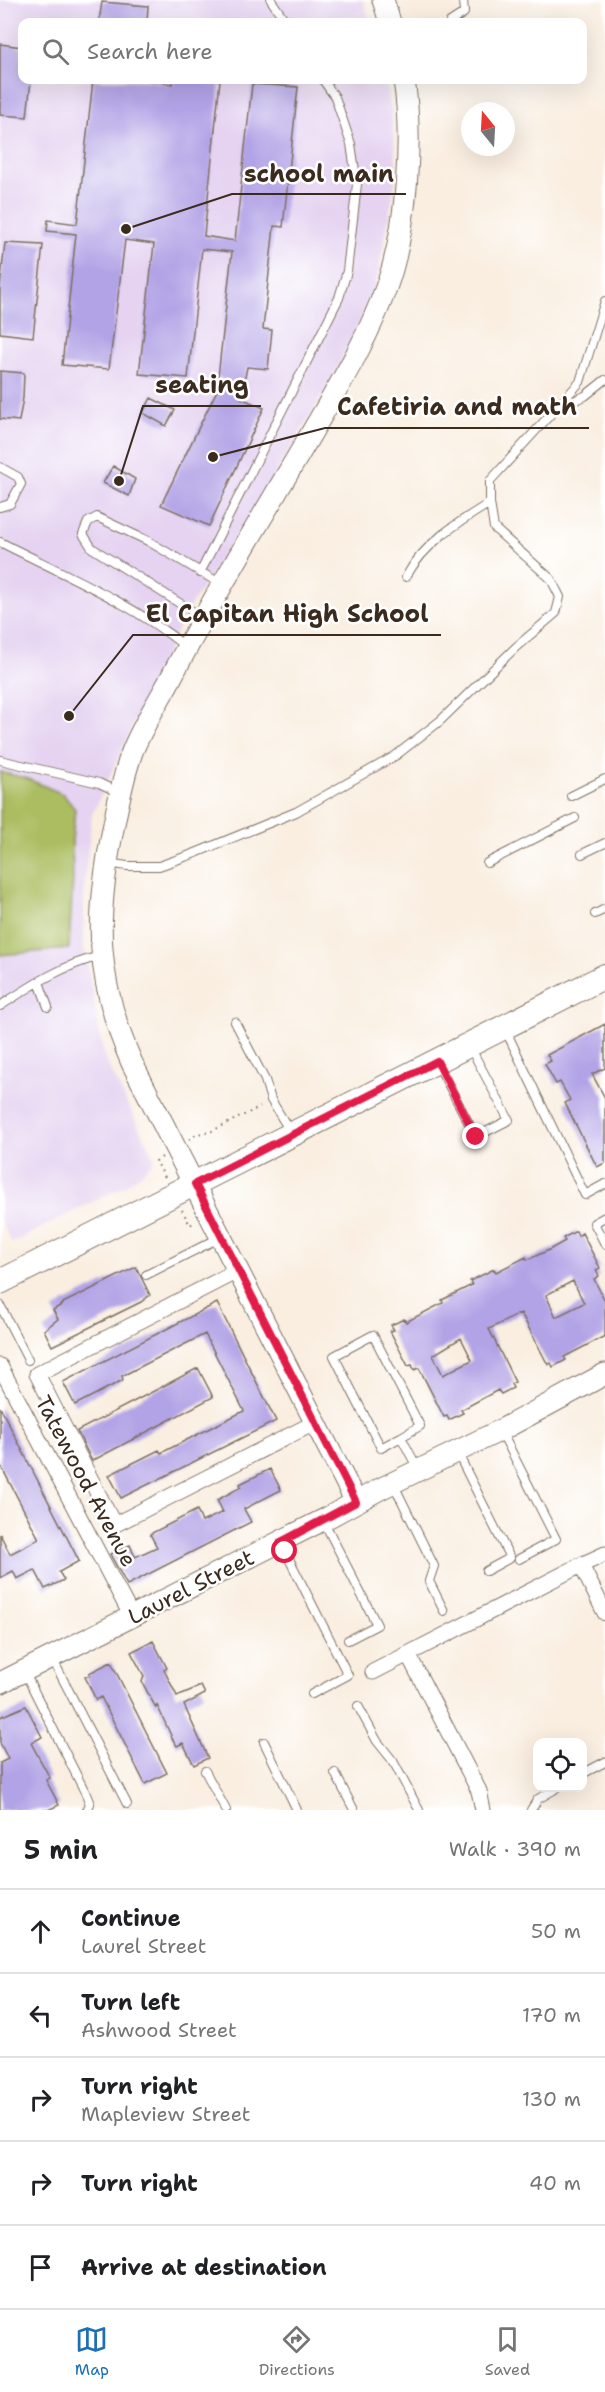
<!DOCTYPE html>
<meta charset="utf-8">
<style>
:root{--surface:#fff;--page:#f2f2f2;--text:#202124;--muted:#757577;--line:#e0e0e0;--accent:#1f6fb2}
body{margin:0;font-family:"Shantell Sans",sans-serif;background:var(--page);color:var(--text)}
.controls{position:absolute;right:18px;bottom:18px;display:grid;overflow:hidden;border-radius:12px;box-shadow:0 6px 24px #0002}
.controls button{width:54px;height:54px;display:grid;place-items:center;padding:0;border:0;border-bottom:2px solid var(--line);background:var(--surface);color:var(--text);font:30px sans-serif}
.compass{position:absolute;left:461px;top:102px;width:54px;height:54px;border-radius:50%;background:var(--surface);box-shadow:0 6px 24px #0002;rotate:342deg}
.stop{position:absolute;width:18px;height:18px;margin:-14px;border:4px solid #e11d48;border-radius:50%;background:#fff}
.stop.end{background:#e11d48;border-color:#fff;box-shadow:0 2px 6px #0008}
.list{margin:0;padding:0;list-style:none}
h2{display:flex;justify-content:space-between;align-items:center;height:78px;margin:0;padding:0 24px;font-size:26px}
h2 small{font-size:20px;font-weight:400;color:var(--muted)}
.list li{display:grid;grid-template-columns:39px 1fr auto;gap:18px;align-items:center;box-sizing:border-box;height:84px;padding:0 24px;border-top:2px solid var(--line)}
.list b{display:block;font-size:22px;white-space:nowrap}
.list p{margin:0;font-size:20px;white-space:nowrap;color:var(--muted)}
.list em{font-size:20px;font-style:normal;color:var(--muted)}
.icon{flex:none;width:33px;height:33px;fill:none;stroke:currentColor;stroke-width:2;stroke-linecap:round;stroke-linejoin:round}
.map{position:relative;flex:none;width:605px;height:1810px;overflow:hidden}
.search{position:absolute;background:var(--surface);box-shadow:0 6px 24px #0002;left:18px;right:18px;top:18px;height:66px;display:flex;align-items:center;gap:15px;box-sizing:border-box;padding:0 21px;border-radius:12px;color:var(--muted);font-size:22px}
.sheet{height:498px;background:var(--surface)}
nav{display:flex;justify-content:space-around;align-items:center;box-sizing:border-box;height:84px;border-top:2px solid var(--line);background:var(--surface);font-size:16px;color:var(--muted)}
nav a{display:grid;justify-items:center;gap:3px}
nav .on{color:var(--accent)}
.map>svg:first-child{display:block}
.built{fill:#e5d3f1}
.green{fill:#abbd61;stroke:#737440;stroke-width:1.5}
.building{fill:#b2a3e6;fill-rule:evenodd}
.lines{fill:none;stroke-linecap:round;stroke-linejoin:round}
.lane-casing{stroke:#7e6f62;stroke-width:10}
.street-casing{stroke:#7e6f62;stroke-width:17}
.secondary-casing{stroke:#7e6f62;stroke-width:23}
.primary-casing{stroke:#7e6f62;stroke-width:26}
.path{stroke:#7e6f62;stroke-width:2;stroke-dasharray:1.5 4.5;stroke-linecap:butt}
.lane{stroke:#fff;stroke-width:8}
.street{stroke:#fff;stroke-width:15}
.secondary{stroke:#fff;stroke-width:21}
.primary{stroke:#fff;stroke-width:24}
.route{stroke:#e11d48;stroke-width:8}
.labels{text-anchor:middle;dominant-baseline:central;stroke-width:5;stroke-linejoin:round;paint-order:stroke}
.street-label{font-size:22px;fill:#3b2a1e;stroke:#fff}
.leader{fill:none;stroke:#3b2a1e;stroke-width:2}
.callout-dot{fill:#3b2a1e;stroke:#fff;stroke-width:2}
.callout-label{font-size:24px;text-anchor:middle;font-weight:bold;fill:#3b2a1e;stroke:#fff;stroke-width:5;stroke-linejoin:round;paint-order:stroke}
</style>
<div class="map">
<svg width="605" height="1810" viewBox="0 0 605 1810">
<rect width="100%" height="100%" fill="#fff"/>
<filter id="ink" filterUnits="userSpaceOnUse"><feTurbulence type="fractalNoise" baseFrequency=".0167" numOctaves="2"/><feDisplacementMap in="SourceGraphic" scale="12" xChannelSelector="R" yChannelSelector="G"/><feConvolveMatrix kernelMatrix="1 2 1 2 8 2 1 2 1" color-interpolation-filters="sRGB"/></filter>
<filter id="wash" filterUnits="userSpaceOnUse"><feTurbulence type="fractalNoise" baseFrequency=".008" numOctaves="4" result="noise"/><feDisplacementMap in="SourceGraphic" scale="24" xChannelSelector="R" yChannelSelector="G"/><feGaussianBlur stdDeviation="1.35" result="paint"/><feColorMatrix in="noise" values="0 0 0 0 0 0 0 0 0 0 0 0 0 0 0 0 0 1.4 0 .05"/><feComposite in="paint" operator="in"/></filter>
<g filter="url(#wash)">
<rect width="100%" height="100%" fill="#f9eee0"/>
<!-- built -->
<path class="built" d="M0,0H363L370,22H22V80H385L391,108L397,172L375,291L331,381L261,497L183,617L92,815L84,887V947L104,1057L155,1159L141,1174L124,1186L12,1243L0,1220Z"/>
<!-- green -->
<path class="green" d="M0,772L26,778L63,794L75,809L72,841L73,878L69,949L0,955Z"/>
<g id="blocks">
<!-- building -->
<path class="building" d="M102,2L148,6L147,22H99Z
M0,44L22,47V80H31L27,117L0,115Z
M93,80H143L172,84V80H220L204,236L235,241L252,84L298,87L283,227L274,226L263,329L272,330L268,369L247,367L241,398L264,408L209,526L161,505L223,378L218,377L232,252L202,249L188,378L139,374L154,244L125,240L109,369L62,365L76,234L47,231L48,220L77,224Z
M5,243L43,245L33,337L0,333V287Z
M0,371L24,373L23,398L19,421L0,419Z
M151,398L175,410L166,426L143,413Z
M113,466L135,479L129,496L103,483Z
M605,1024V1068L592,1074L605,1098V1163L597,1167L565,1103L570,1100L560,1082L556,1084L545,1064L551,1061L547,1055Z
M576,1231L578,1236L582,1233L600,1268L596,1270L599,1276L594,1279L605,1301V1336L564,1357L566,1360L553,1367L551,1363L548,1365L521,1313L489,1329L515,1382L511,1384L513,1388L501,1394L498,1390L461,1410L463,1413L449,1420L447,1416L444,1417L419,1368L414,1370L412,1365L408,1366L390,1331L394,1330L391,1325L404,1319L406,1322L443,1303L442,1300L472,1285L470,1281L494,1269L496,1272L526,1257L527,1260L549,1250L565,1241L563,1238ZM573,1281L584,1303L556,1317L546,1295ZM461,1338L472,1360L443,1375L433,1355Z
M136,1267L150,1295L141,1302L52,1346L44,1330L58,1319L53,1310L63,1304V1303Z
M217,1303L276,1421L121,1498L109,1475L159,1450L161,1453L244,1411L205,1334L122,1376L123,1380L75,1405L63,1382Z
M198,1368L213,1397L92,1461L77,1431Z
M0,1407L79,1561L59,1572L64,1580L45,1589L35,1570L17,1579L13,1571L0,1578V1534L10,1554L39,1539L0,1464Z
M270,1469L281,1490L244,1509L251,1522L127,1585L110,1554L130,1545L135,1557L157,1547L150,1534L197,1510L202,1522L223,1512L217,1500L241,1487L240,1484Z
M153,1641L167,1668L164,1670L177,1696L201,1686L205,1694L184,1705L208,1758L194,1765L183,1743L177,1746L173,1740L157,1705L156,1708L142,1682L144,1676L131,1652Z
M111,1662L167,1773L145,1784L101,1697L96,1700L85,1677L90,1675L89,1673Z
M26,1706L42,1737L31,1743L50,1778L46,1780L59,1805L48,1810H0V1763L8,1759L0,1743V1717Z"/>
</g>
</g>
<g filter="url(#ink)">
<use href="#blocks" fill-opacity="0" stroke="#7e6f62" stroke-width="1.5"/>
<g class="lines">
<defs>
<path id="lane" d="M271,0L286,22
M450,22L464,13L463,0
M558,408L585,396L605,380
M0,467L18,477L21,484L10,504L0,507
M0,542C63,574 131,602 186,647
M200,573L339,298L347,271L357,184L351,144L335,97L323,80
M406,577C424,543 457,523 490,503
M203,618L92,548L83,534L88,522L97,517L148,541L221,584
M0,760L99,783L120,793
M571,796L605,779
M582,854L605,843
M108,863L127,866H159L193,854L296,812L395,756L440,721L516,647L556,613L560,597L551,579L494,528L490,503V481L580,382L605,301
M487,863L575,818
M595,914L605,909
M39,982L48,1007
M0,1006C31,986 64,964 101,956
M235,1022L265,1080L271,1100L291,1133
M505,1029L585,1195L605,1184
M437,1063L476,1137L509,1120L470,1047
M605,1217L594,1223L605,1244
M146,1275L219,1238
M0,1305L28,1360
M501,1431L556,1539L519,1559
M401,1437L381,1448L334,1356L373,1335L420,1426L401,1437L418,1469
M457,1452L510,1558L486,1571
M393,1483L434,1566L429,1581L444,1611
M324,1522L377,1625L348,1640
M281,1543L348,1675L312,1694
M52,1658L127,1804
M25,1673L86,1794L90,1804L87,1810
M358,1706L377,1741L393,1761L419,1810
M264,1742L297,1810
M205,1771L226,1810
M335,1773L354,1810
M582,1774L605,1762
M531,1810L538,1799L557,1788"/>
<path id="street" d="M239,1270L37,1374L114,1525L316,1422
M0,1366L132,1617
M605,1554L581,1565L605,1613
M408,1654L581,1565
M373,1672L408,1654L479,1791L483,1810"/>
<path id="secondary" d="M383,0L390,22
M356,1502L132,1063C95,979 95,918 113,829C118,803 123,777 132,752C143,724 161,698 174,672C217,590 266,511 312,432C340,384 369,337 387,285C407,229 413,138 404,80
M0,1683L327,1518L380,1489L501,1430L605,1374"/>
<path id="primary" d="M0,1282L605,976"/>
</defs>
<!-- lane casing -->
<use href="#lane" class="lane-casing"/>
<!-- street casing -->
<use href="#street" class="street-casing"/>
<!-- secondary casing -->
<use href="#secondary" class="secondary-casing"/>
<!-- primary casing -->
<use href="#primary" class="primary-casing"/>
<!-- path -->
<path class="path" d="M189,1139L197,1134L210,1132L260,1107
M162,1157L156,1161L166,1179
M182,1210L190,1225L195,1222"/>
<!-- lane -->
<use href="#lane" class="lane"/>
<!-- street -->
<use href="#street" class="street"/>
<!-- secondary -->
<use href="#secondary" class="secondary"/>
<!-- primary -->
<use href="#primary" class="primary"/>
</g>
</g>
<g class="lines" filter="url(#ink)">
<!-- route -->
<path class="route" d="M285,1551L281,1542L356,1502L195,1184L437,1061L476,1137"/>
</g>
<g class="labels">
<!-- street labels -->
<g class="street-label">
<text transform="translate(86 1481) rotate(62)">Tatewood Avenue</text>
<text transform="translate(191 1587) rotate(-27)">Laurel Street</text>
</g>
</g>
<!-- callouts -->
<path class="leader" d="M126 229L232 194H406M119 481L143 406H261M213 457L325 428H589M69 716L133 635H441"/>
<g class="callout-dot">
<circle cx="126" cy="229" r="6"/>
<circle cx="119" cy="481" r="6"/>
<circle cx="213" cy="457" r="6"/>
<circle cx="69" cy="716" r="6"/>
</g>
<g class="callout-label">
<text x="319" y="182">school main</text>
<text x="202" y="393">seating</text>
<text x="457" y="415">Cafetiria and math</text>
<text x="287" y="622">El Capitan High School</text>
</g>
</svg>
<div class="controls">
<button><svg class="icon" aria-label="locate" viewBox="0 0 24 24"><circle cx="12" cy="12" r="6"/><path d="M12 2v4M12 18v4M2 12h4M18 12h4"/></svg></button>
</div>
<svg class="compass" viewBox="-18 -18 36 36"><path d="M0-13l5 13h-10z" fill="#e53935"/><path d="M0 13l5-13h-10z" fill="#757577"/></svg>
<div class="stop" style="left:285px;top:1551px"></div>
<div class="stop end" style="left:476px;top:1137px"></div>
<div class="search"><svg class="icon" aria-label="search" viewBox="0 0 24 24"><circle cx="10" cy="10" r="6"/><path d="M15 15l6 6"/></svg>Search here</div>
</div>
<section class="sheet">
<h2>5 min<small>Walk · 390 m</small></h2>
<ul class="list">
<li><svg class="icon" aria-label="ahead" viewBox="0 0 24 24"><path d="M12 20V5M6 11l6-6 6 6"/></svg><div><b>Continue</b><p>Laurel Street</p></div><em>50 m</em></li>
<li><svg class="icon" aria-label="left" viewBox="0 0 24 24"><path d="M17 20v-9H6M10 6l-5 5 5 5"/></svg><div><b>Turn left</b><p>Ashwood Street</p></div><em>170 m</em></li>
<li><svg class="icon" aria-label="right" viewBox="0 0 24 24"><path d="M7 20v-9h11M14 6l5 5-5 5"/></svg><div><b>Turn right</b><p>Mapleview Street</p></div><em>130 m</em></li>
<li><svg class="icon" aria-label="right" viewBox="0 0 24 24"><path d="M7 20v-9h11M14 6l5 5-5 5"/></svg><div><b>Turn right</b></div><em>40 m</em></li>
<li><svg class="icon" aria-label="arrive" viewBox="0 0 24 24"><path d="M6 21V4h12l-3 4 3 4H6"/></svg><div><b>Arrive at destination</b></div></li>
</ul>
</section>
<nav>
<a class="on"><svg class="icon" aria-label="map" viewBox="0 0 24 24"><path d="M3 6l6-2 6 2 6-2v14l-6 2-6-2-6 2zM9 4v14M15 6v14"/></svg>Map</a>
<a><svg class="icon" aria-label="directions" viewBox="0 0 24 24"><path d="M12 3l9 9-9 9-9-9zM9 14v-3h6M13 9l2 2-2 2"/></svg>Directions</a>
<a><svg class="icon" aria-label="saved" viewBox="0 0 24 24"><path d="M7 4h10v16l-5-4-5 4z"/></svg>Saved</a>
</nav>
